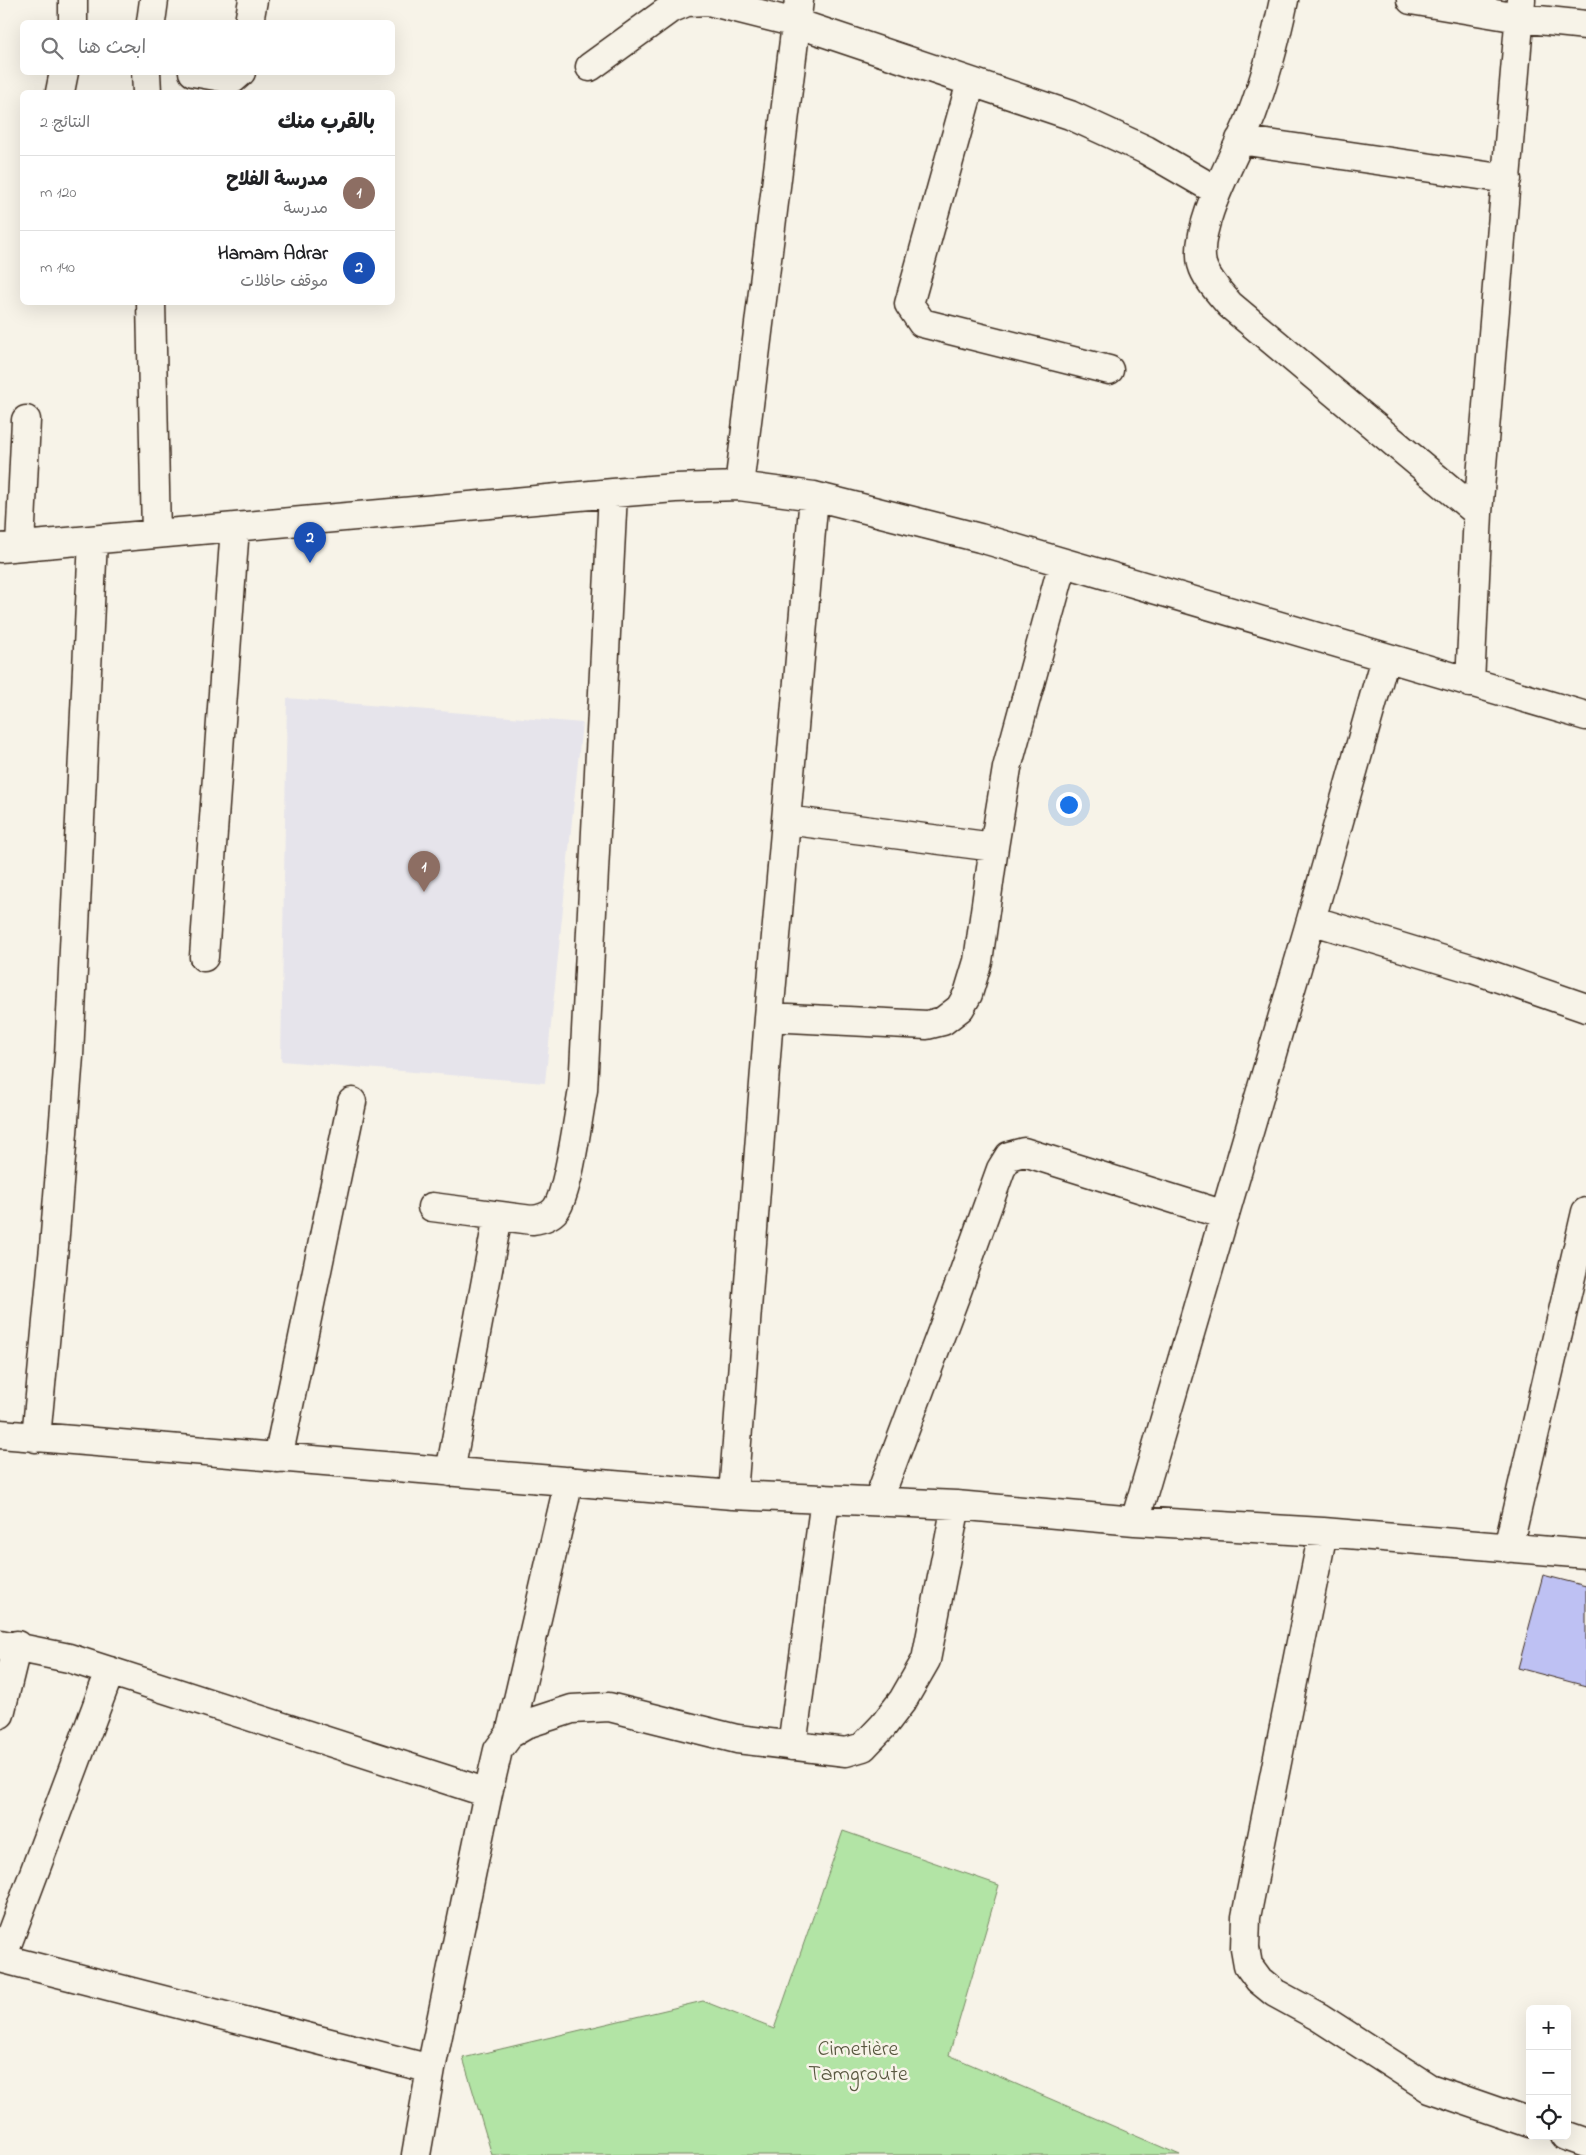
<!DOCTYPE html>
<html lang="ar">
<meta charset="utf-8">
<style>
:root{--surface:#fff;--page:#f6f6f6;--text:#202124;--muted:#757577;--line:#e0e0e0;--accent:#111827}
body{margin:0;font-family:"Indie Flower","Playpen Sans Arabic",sans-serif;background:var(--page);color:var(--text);direction:rtl}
.controls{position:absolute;right:15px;bottom:15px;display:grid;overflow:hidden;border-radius:8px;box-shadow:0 5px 20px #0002}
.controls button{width:45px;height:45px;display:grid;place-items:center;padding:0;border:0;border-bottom:1px solid var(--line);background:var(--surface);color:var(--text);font:25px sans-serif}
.you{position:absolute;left:1068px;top:804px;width:18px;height:18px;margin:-12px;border:4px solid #fff;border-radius:50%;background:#1a73e8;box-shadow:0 0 0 8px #1a73e833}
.badge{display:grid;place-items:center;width:32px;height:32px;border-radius:50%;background:var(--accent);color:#fff;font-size:16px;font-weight:700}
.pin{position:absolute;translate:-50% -41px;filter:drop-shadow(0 1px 2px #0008)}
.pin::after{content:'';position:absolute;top:26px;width:18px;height:15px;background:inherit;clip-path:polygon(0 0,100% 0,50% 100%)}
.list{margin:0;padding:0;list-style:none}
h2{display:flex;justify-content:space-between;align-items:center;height:65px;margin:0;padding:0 20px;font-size:21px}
h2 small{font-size:16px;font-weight:400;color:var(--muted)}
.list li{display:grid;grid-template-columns:32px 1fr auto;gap:15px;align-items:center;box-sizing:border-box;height:75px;padding:0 20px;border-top:1px solid var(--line)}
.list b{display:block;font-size:19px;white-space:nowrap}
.list p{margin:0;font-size:16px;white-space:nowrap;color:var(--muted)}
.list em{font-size:16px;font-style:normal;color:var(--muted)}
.icon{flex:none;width:28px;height:28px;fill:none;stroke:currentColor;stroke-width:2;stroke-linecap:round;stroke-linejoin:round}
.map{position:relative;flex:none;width:1586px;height:2155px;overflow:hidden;direction:ltr}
.search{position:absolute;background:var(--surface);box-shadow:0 5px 20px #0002;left:20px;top:20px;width:375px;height:55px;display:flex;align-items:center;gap:12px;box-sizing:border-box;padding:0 18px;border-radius:8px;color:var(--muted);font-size:19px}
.panel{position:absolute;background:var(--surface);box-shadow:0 5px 20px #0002;left:20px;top:90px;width:375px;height:215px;border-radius:8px;direction:rtl}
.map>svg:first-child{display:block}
.built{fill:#e6e4eb}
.green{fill:#b2e4a5;stroke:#768762}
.building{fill:#bec1f3;stroke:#3b2a1e}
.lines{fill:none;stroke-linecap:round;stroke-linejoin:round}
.minor-casing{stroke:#3b2a1e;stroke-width:31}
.minor{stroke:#f7f3e8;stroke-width:28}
.labels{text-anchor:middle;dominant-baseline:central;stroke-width:5;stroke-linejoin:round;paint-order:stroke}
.park-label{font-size:22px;fill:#595840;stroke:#f7f3e8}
</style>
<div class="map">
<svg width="1586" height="2155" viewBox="0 0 1586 2155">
<rect width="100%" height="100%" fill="#f7f3e8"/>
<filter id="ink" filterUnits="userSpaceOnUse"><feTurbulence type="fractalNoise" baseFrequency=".02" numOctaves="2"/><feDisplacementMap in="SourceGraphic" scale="10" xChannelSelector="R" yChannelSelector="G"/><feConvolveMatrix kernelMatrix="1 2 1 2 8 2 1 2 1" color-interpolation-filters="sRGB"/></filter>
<g filter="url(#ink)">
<!-- built -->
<path class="built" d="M287,698L582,723L545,1083L281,1061Z"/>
<!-- green -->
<path class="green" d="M843,1831L999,1885L949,2055L1180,2155H492L463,2058L703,2001L774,2029Z"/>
<!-- building -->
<path class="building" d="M1543,1575L1586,1586V1686L1518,1668Z"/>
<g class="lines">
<defs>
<path id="minor" d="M1284,0C1276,38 1266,77 1252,114C1238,151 1193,225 1202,264C1206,279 1220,293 1230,305L1478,513
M1411,0L1519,18L1586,25
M73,22V0
M151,22L154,0
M249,22L253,0
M590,67L670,9L687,2L708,1L796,23L1070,115L1146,150L1217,191
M146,72L147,92
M193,72L233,79L241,72
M971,82L909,304L922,323L1109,370
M60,92L64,72
M1240,140L1507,179
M151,302L156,534
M739,486L799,0
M20,546L26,420
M0,548L613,493L675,488L739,486L814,496L980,538L1586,716
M1470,683L1478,513L1521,0
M786,820L994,847
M1311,920L1473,969L1586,1008
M204,957L235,527
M769,1017L927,1025L943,1021L960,1008L968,994L978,961L994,847L1007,768L1063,563
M432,1207L532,1220C541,1219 550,1217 556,1209C569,1191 578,1116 583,1090L613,493
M0,1434L733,1495L956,1505L1135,1521L1323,1532L1586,1554
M36,1438L54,1247L69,1056L93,540
M278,1458L352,1102
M450,1472L498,1216
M733,1495L769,1017L814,496
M878,1501L957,1291L1001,1169L1009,1156L1024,1152L1225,1215
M1135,1521L1311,920L1385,658
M1323,1532L1246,1917L1245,1948L1248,1965L1259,1980L1275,1993L1319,2017L1429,2088L1530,2123
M1508,1548L1586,1212
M0,1644L69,1658L488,1793
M0,1714L17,1645
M510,1734L569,1481
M792,1746L825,1499
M0,1958L431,2069
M2,1958L110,1671
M1566,2136L1586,2143
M416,2155L431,2069L488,1793L498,1750L510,1734L529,1723L572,1709L609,1707L737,1739L846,1752L863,1747L883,1726L903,1700L926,1660L956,1505"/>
</defs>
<!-- minor casing -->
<use href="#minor" class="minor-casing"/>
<!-- minor -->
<use href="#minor" class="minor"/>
</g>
</g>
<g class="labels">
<!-- park labels -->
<g class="park-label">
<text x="858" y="2050">Cimetière<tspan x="858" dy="25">Tamgroute</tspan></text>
</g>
</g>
</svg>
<div class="controls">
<button>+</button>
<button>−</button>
<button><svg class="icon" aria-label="locate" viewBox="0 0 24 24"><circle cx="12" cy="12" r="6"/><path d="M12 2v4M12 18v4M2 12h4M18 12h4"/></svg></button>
</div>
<div class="you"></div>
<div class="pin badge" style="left:424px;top:892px;background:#8d6e63">1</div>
<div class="pin badge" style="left:310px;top:563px;background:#1a4fb4">2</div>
<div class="search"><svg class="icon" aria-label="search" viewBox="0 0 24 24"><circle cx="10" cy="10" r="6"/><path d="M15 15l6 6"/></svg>ابحث هنا</div>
<section class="panel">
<h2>بالقرب منك<small>النتائج: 2</small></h2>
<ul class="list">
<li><span class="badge" style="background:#8d6e63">1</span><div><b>مدرسة الفلاح</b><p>مدرسة</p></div><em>120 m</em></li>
<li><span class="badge" style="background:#1a4fb4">2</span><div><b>Hamam Adrar</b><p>موقف حافلات</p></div><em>140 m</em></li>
</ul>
</section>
</div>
